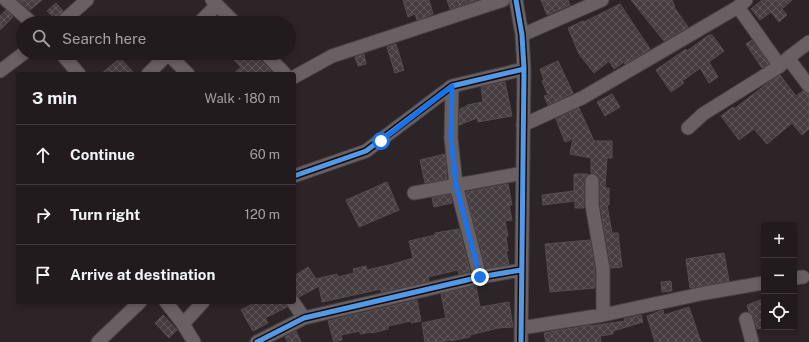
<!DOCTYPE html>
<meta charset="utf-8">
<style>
:root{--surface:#221b1d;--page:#2a2426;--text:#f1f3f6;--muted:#a2a1a4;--line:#3f393b}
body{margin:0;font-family:"Public Sans",sans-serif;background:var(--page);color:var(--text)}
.controls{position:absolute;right:12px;bottom:12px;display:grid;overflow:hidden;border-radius:4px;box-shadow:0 2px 6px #0003}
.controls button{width:36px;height:36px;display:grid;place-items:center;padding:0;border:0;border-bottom:1px solid var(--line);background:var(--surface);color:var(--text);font:20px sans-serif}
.stop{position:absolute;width:12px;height:12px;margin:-9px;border:3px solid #1a73e8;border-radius:50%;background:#fff}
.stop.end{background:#1a73e8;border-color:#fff;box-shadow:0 1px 4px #0008}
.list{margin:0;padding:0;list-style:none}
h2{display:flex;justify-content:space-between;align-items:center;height:52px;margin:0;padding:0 16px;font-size:17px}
h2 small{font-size:13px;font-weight:400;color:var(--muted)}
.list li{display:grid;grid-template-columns:26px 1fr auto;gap:12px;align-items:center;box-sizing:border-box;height:60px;padding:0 16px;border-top:1px solid var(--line)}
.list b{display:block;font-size:15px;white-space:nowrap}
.list em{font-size:13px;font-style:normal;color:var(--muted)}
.icon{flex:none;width:22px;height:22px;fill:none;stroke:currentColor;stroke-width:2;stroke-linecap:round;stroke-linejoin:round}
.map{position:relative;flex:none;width:809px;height:342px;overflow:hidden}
.search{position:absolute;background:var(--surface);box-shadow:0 2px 6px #0003;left:16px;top:16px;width:280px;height:44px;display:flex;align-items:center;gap:10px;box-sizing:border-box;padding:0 14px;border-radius:22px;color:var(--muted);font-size:15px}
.panel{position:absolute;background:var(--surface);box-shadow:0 2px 6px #0003;left:16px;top:72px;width:280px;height:232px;border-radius:4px}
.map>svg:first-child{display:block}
.building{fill:url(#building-cross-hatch);stroke:#544d4f}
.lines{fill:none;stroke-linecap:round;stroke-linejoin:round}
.minor-casing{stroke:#484042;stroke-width:15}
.minor{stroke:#686062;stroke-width:13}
.cycleway-casing{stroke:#140c0f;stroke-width:8}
.cycleway{stroke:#5399e6;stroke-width:5}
.route{stroke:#1a73e8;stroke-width:5}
</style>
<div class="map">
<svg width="809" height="342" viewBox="0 0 809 342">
<defs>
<pattern id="building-cross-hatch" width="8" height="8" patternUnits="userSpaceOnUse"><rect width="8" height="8" fill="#463d40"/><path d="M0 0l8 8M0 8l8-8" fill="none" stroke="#61595b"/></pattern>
</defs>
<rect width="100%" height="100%" fill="#2d2427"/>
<!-- building -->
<path class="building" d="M18,0H42L30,10Z
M403,0H429L433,14L417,20L415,14L408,17Z
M447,0H477L450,9Z
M541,0H568L570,5L547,15Z
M631,0H672L675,7H674L688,27L664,41Z
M762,0H792L782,9L787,15L779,22L771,12L760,20L751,9Z
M56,3L63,11L55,19L47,11Z
M620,4L650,49L625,64L624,62L614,69L609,61L594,73L579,54L568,28L583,21L584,22Z
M6,10L13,17L0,30V16Z
M709,35H712L724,51L709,62L718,77L709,83L700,68L682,81L684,83L671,92L656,70L686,49L687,51Z
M752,40L769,64L762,68L746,44Z
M396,44L404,70L395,73L387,47Z
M227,53H257L259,59L271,71L268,74H233L241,67Z
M364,54L366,64L358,66L355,57Z
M120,58L135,74H101Z
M558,61L573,93L548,105L544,96L548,95L542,81L544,80L540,69Z
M780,75L796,96L803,91L809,94V129L802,135L792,123L767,144L754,129L739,140L721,116L733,107L734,109L764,86Z
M505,82L512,116L478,122L477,118L459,125L460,109L467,106V105L483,102L481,87Z
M612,94L620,107L605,116L597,102Z
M579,108L594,141H612V158H607L605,188H609V205H607L612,233H618L622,267L611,268L600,204V181L596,174L591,173V158L570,154L573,139L565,142L556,119Z
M445,154L447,179L425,183L420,160Z
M574,174H588L584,181V208H575V201L543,205L542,195L574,191Z
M387,182L399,210L359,227L346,200Z
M508,184L512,205H509L512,220L505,221L508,236H506L508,251H506L509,264L486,268L466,192Z
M450,194L452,203L434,207L432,198Z
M459,229L470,271L459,274L458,270L428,277L429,281L381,292V289L322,302L319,286L299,297L294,294V276L308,267L316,279L337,274L338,277L354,273L353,269L366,266L367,270L393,264L413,258L409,241L435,235V233Z
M590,240L595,270V288L550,292L545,244Z
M724,253L729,281L690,288L686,259Z
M671,281L672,291L662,292L661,282Z
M476,286L480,307L509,302L513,327L498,328L470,335V337L450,341V340L438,342H425L422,323L446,318L441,294Z
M764,299V327L757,329L754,317L749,312L747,305Z
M417,300L421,321L411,323V321L388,326V329L372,333V332L360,334V331L341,335L342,340L334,342L328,321Z
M256,302H285L287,307L265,318L268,323L253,331L241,310Z
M689,307L701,342H655L647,316L663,310L664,315Z
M163,315L177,330L169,338L155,323Z
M641,315L643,322L613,331V334L600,336L601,342H546L544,333L591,325V326L625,321L624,319Z
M296,331L301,342H288L285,337Z"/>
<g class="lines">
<defs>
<path id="minor" d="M6,0L32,23
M212,0L235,23
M516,0L522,35L524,69L521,342
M738,7L780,66
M61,23L87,0
M199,23L217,5
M522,35L602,0
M61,53L79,74
M265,53L285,74
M168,54L188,74
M788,58L809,86
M0,71L24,53
M148,74L169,53
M294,77L332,56L503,0
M452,86L451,138L456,185L480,277
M523,125L582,98L738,7L746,0
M688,128L703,114L780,66L788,58L809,42
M294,176L366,151L452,86L524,69
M592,181V205L603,269V315
M414,193L523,173
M794,278L803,277
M166,302L183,324L194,342
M293,302L304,318
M746,319L752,342
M183,324L203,302
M521,328L603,315L705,293L764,283
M98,342L140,302
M257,342L304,318L480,277L521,270"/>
</defs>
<!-- minor casing -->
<use href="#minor" class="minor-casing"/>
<!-- minor -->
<use href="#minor" class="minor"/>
<defs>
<path id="cycleway" d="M516,0L522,35L524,69L521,342
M294,176L366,151L452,86L524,69
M257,342L304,318L480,277L521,270"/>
</defs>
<!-- cycleway casing -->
<use href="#cycleway" class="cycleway-casing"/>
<!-- cycleway -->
<use href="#cycleway" class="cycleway"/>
</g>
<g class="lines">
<!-- route -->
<path class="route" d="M381,141L452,86L451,138L456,185L480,277"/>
</g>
</svg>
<div class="controls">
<button>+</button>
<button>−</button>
<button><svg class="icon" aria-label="locate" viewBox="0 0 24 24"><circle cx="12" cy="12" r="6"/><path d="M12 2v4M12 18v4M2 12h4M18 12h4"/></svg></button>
</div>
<div class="stop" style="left:381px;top:141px"></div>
<div class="stop end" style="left:480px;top:277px"></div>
<div class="search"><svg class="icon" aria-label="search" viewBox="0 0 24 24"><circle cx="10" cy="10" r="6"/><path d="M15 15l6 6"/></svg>Search here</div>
<section class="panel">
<h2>3 min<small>Walk · 180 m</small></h2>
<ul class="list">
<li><svg class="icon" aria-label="ahead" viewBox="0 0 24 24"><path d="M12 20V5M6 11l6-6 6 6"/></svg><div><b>Continue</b></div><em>60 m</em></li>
<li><svg class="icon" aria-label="right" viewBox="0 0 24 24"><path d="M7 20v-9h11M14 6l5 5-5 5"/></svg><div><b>Turn right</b></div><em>120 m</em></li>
<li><svg class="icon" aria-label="arrive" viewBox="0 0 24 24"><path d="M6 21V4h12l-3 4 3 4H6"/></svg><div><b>Arrive at destination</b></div></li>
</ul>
</section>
</div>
